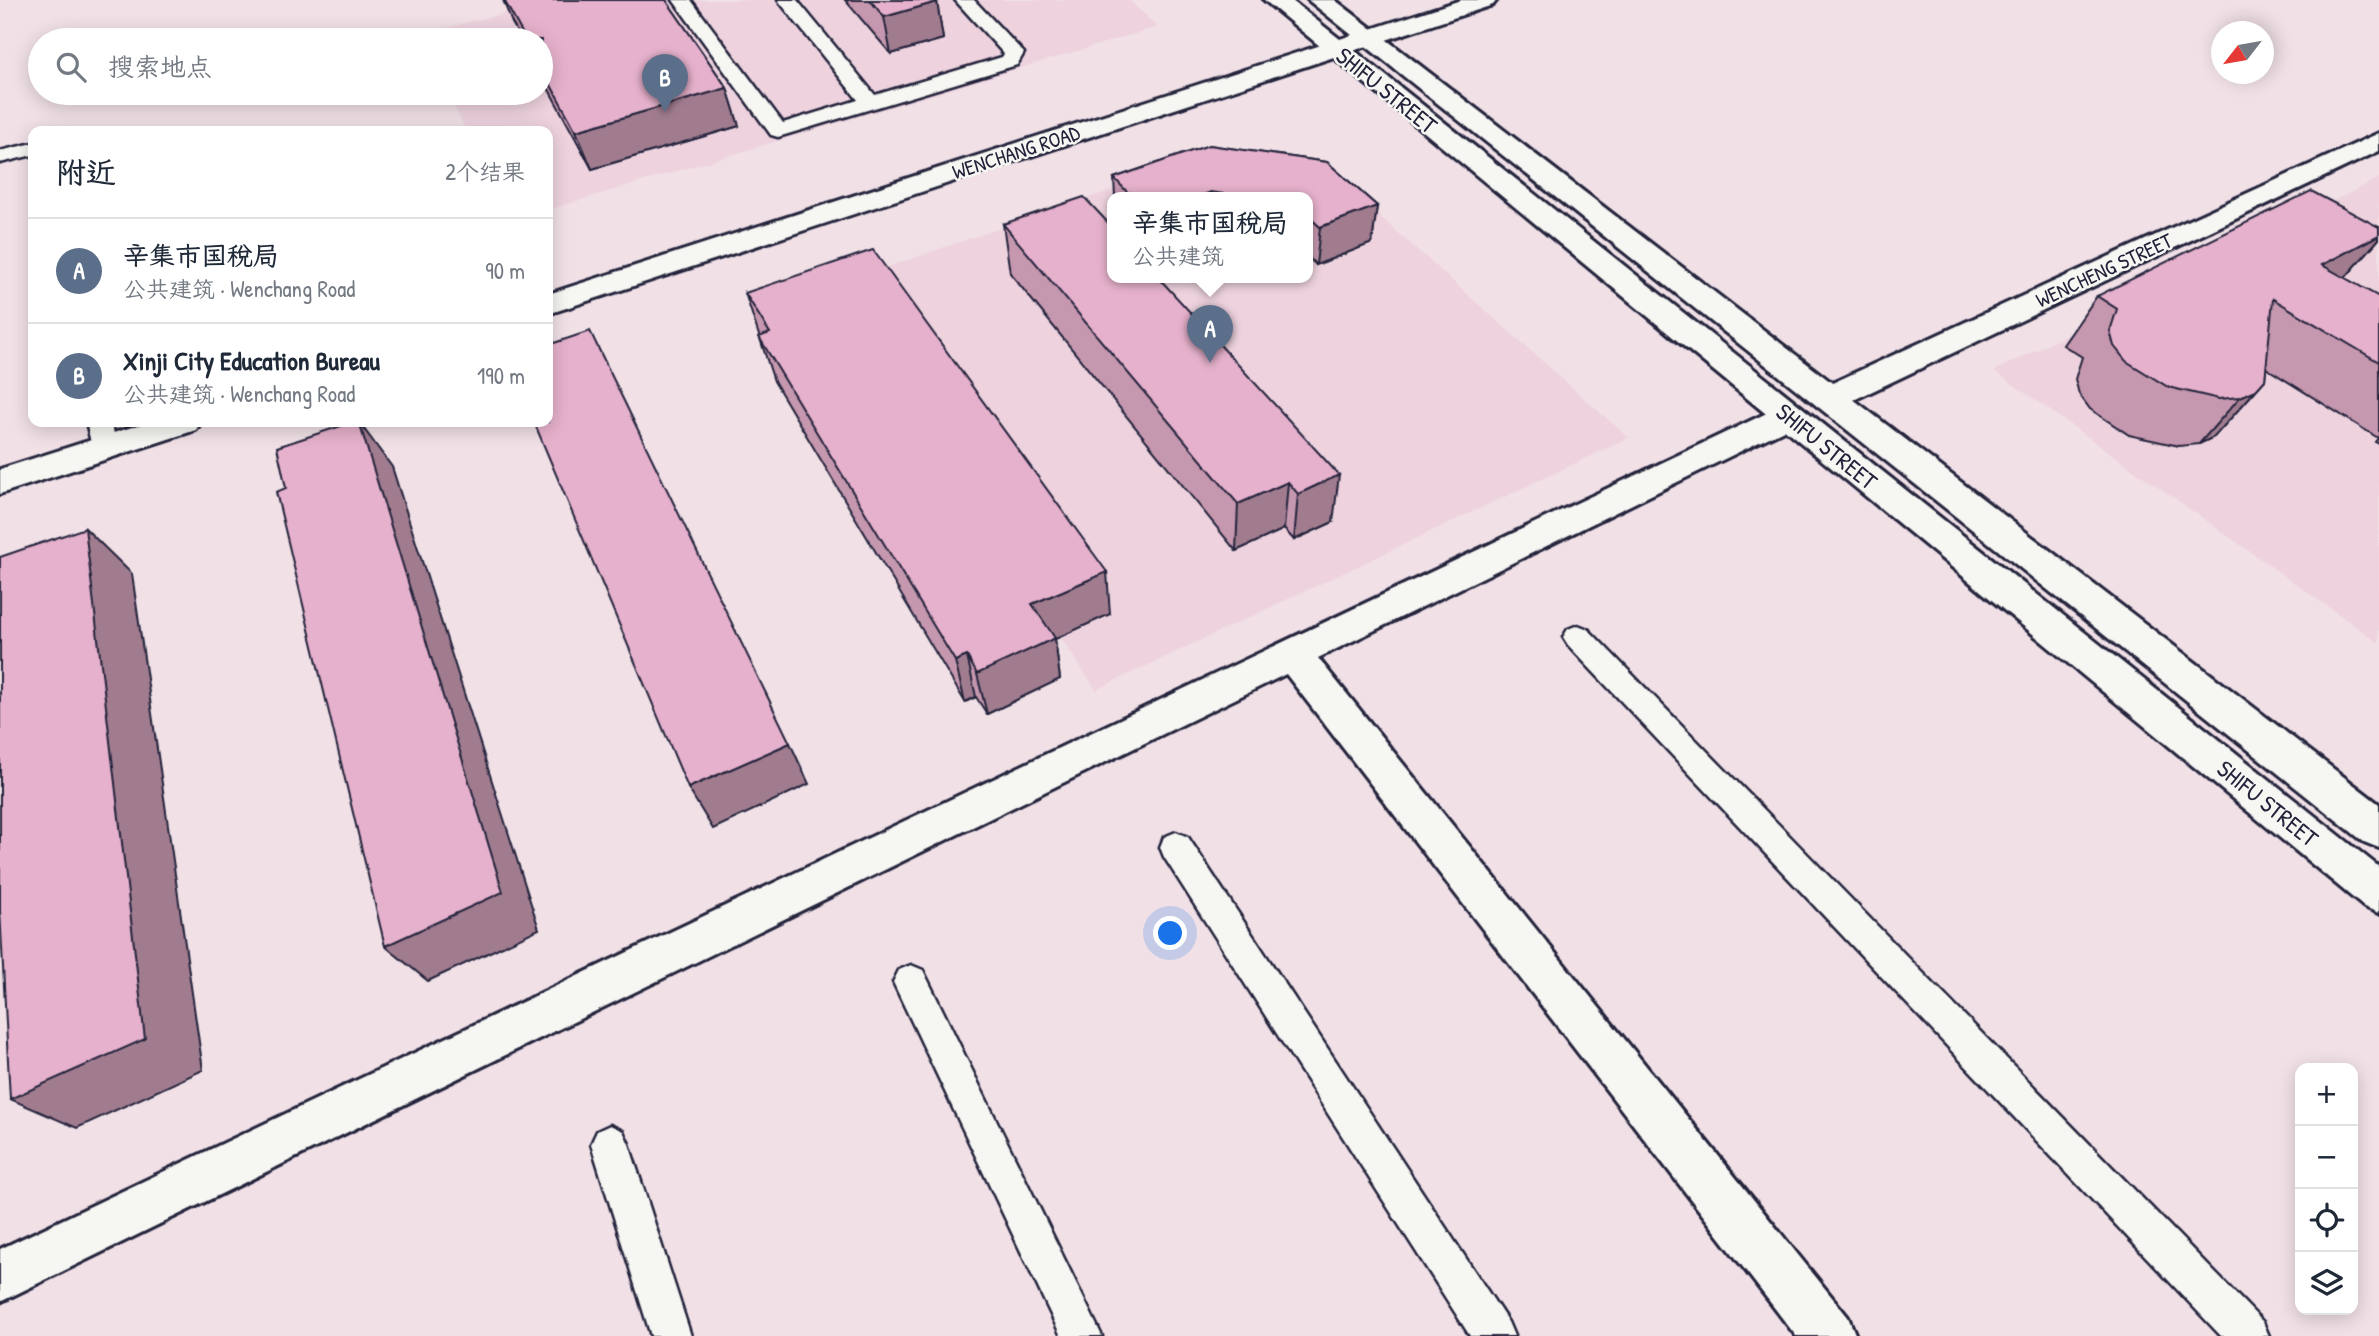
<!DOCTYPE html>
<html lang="zh">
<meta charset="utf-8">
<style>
:root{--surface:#fff;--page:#f2f2f3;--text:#1f2937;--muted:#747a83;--line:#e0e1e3;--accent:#d93025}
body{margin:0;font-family:"Patrick Hand","LXGW WenKai TC",sans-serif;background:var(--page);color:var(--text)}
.controls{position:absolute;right:21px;bottom:21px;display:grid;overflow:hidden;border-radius:14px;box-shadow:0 4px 18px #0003}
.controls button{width:63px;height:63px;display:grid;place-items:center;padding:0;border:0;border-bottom:2px solid var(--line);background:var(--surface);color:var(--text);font:35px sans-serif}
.compass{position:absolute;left:2211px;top:21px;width:63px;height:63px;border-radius:50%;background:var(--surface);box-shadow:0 4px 18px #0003;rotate:239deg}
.you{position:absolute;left:1171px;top:934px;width:24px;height:24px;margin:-18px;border:5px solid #fff;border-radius:50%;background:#1a73e8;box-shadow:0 0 0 10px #1a73e833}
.badge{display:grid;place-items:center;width:46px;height:46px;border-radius:50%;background:var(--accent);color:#fff;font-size:23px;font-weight:700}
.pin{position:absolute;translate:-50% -58px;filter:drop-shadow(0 2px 4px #0008)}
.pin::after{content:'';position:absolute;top:37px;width:24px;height:21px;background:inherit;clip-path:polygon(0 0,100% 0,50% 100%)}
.popup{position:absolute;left:1107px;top:192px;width:206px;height:91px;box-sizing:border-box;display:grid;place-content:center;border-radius:14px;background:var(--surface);filter:drop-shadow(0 2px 5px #0005);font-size:23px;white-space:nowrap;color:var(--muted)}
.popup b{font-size:26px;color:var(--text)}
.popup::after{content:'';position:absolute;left:50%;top:100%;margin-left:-14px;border:14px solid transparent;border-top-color:var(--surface)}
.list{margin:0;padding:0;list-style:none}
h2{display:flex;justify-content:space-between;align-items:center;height:91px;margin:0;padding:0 28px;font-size:30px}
h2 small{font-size:23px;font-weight:400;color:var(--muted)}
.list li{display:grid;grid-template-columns:46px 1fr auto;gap:21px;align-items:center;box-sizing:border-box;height:105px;padding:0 28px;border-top:2px solid var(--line)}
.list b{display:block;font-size:26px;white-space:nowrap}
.list p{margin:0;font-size:23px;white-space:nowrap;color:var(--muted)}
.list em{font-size:23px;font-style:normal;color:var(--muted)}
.icon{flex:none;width:38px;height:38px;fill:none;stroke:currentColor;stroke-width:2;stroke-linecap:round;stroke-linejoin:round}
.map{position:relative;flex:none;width:2379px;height:1336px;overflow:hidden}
.search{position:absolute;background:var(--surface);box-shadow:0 4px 18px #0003;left:28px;top:28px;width:525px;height:77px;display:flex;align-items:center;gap:18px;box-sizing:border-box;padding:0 24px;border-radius:38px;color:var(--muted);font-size:26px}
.panel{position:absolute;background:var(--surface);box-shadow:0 4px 18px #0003;left:28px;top:126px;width:525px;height:301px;border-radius:14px}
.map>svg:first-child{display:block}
.built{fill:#eed3df;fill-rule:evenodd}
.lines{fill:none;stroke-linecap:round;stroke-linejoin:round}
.service-casing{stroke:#22223b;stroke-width:5}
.minor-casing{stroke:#22223b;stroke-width:6}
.tertiary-casing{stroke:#22223b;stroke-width:6}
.secondary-casing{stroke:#22223b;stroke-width:6}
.service{fill:#f6f6f2;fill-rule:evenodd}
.minor{fill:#f6f6f2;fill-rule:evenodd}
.tertiary{fill:#f6f6f2;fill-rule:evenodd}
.secondary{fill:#f6f6f2;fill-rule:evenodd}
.wall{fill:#c698af;stroke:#22223b;stroke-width:2}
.shaded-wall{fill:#a17c8f;stroke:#22223b;stroke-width:2}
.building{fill:#e6b1cc;stroke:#22223b;stroke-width:2}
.labels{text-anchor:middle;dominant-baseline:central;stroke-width:5;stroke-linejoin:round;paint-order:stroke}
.far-street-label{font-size:21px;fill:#22223b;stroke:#f6f6f2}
.street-label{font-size:24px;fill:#22223b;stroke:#f6f6f2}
</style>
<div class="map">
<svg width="2379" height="1336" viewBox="0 0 2379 1336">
<rect width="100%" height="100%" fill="#f1e1e7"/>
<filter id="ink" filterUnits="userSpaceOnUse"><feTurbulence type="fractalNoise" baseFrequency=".0143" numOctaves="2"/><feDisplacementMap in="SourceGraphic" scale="14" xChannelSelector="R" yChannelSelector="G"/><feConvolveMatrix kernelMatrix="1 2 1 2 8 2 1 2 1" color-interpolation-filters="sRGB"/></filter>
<g filter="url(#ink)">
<!-- built -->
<path class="built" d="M557,0H1129L1158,27L548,210V131H466L448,93H541V40H424L422,34Z
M1208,157L1330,172L1629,438L1096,690L825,288ZM1112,197H1308V277H1112Z
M2379,178V643L1994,371Z"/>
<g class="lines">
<defs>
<path id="service" d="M673,0H691L783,123L858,100L778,0H797L875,95L1002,57L1004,54L955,0H974L1024,53L1017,65L778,137L771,135Z
M33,143V155L0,163V151Z
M86,422H112L116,448L112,455L103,457L94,455Z
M1578,625L1588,629L2263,1322L2269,1336H2221L1568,645L1563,637L1568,629Z
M1176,832L1188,837L1508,1322L1514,1336H1470L1164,857L1160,847L1164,837Z
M911,965L923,970L1102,1336H1061L893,982L899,970Z
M610,1125L623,1131L629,1144L691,1336H651L591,1144L597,1131Z"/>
<path id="minor" d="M2379,133V151L1841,406L1829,409L1817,406L1813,398L1817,390Z
M1788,403L1800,406L1804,414L1800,422L1318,658L1848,1317L1856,1336H1796L1286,674L0,1302V1249Z"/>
<path id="tertiary" d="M1461,0H1497L1493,5L548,314V294Z
M148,422H201L196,430L0,494V469Z"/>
<path id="secondary" d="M1264,0H1291L2379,867V913L2364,907Z
M1308,0H1335L2379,804V848L2364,842Z"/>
</defs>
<!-- service casing -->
<use href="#service" class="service-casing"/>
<!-- minor casing -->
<use href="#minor" class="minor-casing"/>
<!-- tertiary casing -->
<use href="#tertiary" class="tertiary-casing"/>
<!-- secondary casing -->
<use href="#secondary" class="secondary-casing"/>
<!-- service -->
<use href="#service" class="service"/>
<!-- minor -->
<use href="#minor" class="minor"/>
<!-- tertiary -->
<use href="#tertiary" class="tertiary"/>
<!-- secondary -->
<use href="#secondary" class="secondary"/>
</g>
<!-- wall -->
<path class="wall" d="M503,0H666L727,88L739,126L592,169L541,75V40H522L512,23Z
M845,0H935L937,2L943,39L891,54Z
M1209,145L1327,162L1377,206L1372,243L1316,265L1308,257V197H1115L1114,178Z
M1003,224L1333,522L1294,540L1284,529L1236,551L1010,273Z
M2379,227V239L2345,278L2379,297V444L2375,442L2378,438L2266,368L2265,380L2214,437L2199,444L2179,446L2129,435L2090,409L2079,394L2075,379L2082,357L2063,345L2097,296Z
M745,293L1110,614L1055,639L1060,679L987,714L976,697L965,702L774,381Z"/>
<!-- shaded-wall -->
<path class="shaded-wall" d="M937,2L943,39L891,54L884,17Z
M727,88L739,126L592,169L576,131Z
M1211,192V197H1198Z
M1377,206L1372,243L1316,265L1320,227Z
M2379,235V239L2344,279L2322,265Z
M2256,390L2214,437L2199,444L2240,397Z
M359,422L392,467L539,929L428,981L385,946Z
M1339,475L1333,522L1294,540L1298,494Z
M1288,482L1284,529L1236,551L1238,504Z
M85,528L132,574L203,1070L77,1128L10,1099Z
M1107,572L1110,614L1055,639L1060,679L987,714L977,674L1032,604Z
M967,656L976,697L965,702L955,661Z
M790,743L809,784L713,829L688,788Z"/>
<!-- building -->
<path class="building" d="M504,0H666L727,88L576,131L541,67V40H526Z
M870,0H935L937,2L884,17Z
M1209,145L1327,162L1377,206L1320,227L1308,216V197H1243L1211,192L1198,197H1132L1114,178Z
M2311,191L2379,227V235L2322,265L2379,297V362L2273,299L2265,380L2256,390L2240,397L2219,399L2168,387L2126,361L2114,346L2110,331L2117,309L2097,296Z
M1084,197L1112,227V277H1158L1339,475L1298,494L1288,482L1238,504L1003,224Z
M873,250L1107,572L1032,604L1055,638L977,674L967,656L955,661L759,337L770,333L745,293Z
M590,331L790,743L688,788L534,422H548V345Z
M353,422H359L503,892L385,946L276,492L286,488L277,447Z
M85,528L145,1039L10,1099L0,910V557Z"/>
</g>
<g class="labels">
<!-- far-street labels -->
<g class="far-street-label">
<text transform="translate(1016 152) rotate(-18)">WENCHANG ROAD</text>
<text transform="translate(2104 270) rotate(-25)">WENCHENG STREET</text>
</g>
<!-- street labels -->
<g class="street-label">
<text transform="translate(1387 90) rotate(39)">SHIFU STREET</text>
<text transform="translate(1827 446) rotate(39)">SHIFU STREET</text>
<text transform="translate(2268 803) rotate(39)">SHIFU STREET</text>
</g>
</g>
</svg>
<div class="controls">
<button>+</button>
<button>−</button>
<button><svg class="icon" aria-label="locate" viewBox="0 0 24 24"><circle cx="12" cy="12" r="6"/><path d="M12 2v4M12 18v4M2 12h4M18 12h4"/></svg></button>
<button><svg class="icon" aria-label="layers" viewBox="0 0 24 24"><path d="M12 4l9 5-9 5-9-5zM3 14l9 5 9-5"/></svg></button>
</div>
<svg class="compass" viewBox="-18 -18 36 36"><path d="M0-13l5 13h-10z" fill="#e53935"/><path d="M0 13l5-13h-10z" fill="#747a83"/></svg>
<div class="you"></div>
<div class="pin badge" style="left:1210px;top:363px;background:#5c6f8a">A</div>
<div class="popup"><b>辛集市国税局</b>公共建筑</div>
<div class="pin badge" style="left:665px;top:112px;background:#5c6f8a">B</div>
<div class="search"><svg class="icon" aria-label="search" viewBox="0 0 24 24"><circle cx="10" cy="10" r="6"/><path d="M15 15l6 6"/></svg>搜索地点</div>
<section class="panel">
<h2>附近<small>2个结果</small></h2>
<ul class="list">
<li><span class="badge" style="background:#5c6f8a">A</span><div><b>辛集市国税局</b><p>公共建筑 · Wenchang Road</p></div><em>90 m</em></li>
<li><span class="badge" style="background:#5c6f8a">B</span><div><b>Xinji City Education Bureau</b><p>公共建筑 · Wenchang Road</p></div><em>190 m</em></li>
</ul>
</section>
</div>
